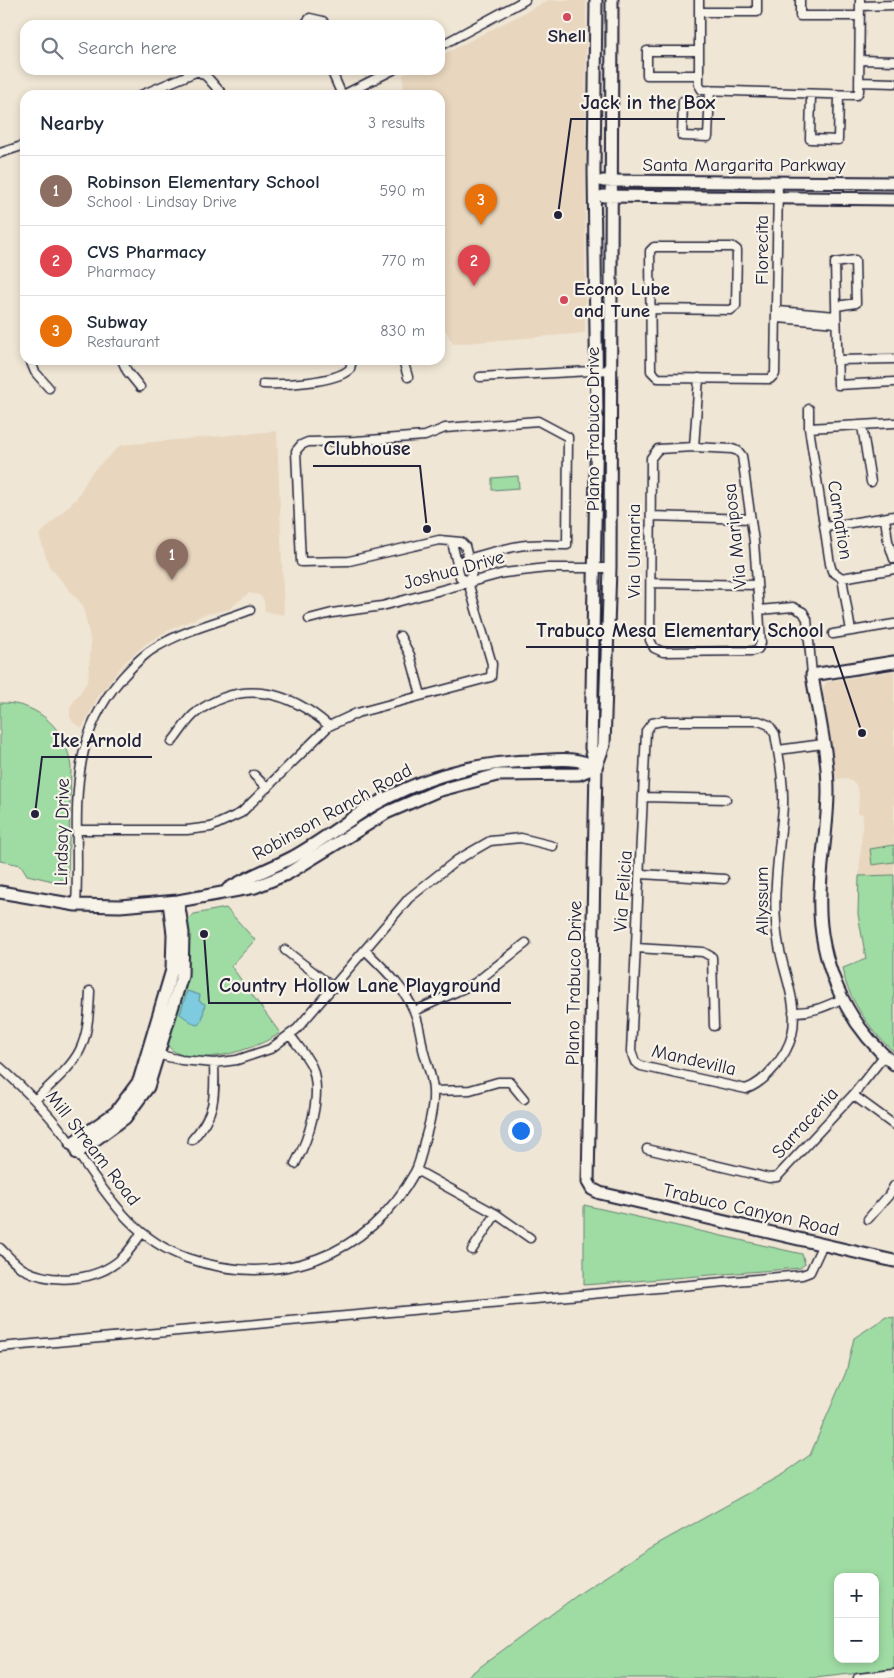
<!DOCTYPE html>
<meta charset="utf-8">
<style>
:root{--surface:#fff;--page:#f2f2f3;--text:#1f2937;--muted:#747a83;--line:#e0e1e3;--accent:#d1495b}
body{margin:0;font-family:"Comic Neue",sans-serif;background:var(--page);color:var(--text)}
.controls{position:absolute;right:15px;bottom:15px;display:grid;overflow:hidden;border-radius:10px;box-shadow:0 2px 8px #0003}
.controls button{width:45px;height:45px;display:grid;place-items:center;padding:0;border:0;border-bottom:1px solid var(--line);background:var(--surface);color:var(--text);font:25px sans-serif}
.you{position:absolute;left:520px;top:1130px;width:18px;height:18px;margin:-12px;border:4px solid #fff;border-radius:50%;background:#1a73e8;box-shadow:0 0 0 8px #1a73e833}
.badge{display:grid;place-items:center;width:32px;height:32px;border-radius:50%;background:var(--accent);color:#fff;font-size:16px;font-weight:700}
.pin{position:absolute;translate:-50% -41px;filter:drop-shadow(0 1px 2px #0008)}
.pin::after{content:'';position:absolute;top:26px;width:18px;height:15px;background:inherit;clip-path:polygon(0 0,100% 0,50% 100%)}
.list{margin:0;padding:0;list-style:none}
h2{display:flex;justify-content:space-between;align-items:center;height:65px;margin:0;padding:0 20px;font-size:21px}
h2 small{font-size:16px;font-weight:400;color:var(--muted)}
.list li{display:grid;grid-template-columns:32px 1fr auto;gap:15px;align-items:center;box-sizing:border-box;height:70px;padding:0 20px;border-top:1px solid var(--line)}
.list b{display:block;font-size:19px;white-space:nowrap}
.list p{margin:0;font-size:16px;white-space:nowrap;color:var(--muted)}
.list em{font-size:16px;font-style:normal;color:var(--muted)}
.icon{flex:none;width:28px;height:28px;fill:none;stroke:currentColor;stroke-width:2;stroke-linecap:round;stroke-linejoin:round}
.map{position:relative;flex:none;width:894px;height:1678px;overflow:hidden}
.search{position:absolute;background:var(--surface);box-shadow:0 2px 8px #0003;left:20px;top:20px;width:425px;height:55px;display:flex;align-items:center;gap:12px;box-sizing:border-box;padding:0 18px;border-radius:15px;color:var(--muted);font-size:19px}
.panel{position:absolute;background:var(--surface);box-shadow:0 2px 8px #0003;left:20px;top:90px;width:425px;height:275px;border-radius:15px}
.map>svg:first-child{display:block}
.built{fill:#e8d6be}
.green{fill:#9fdca3;stroke:#607f6f;fill-rule:evenodd}
.water{fill:#7ecade;stroke:#59879d}
.lines{fill:none;stroke-linecap:round;stroke-linejoin:round}
.street-casing{stroke:#22223b;stroke-width:11}
.secondary-casing{stroke:#22223b;stroke-width:15}
.street{stroke:#f7f3e8;stroke-width:8}
.secondary{stroke:#f7f3e8;stroke-width:11}
.poi-dot{fill:#d1495b;stroke:#f7f3e8;stroke-width:2}
.labels{text-anchor:middle;dominant-baseline:central;stroke-width:4.5;stroke-linejoin:round;paint-order:stroke}
.poi-label{font-size:19px;font-weight:bold;fill:#22223b;stroke:#f7f3e8}
.street-label{font-size:19px;fill:#22223b;stroke:#f7f3e8}
.leader{fill:none;stroke:#22223b;stroke-width:2}
.callout-dot{fill:#22223b;stroke:#f7f3e8;stroke-width:2}
.callout-label{font-size:20px;text-anchor:middle;font-weight:bold;fill:#22223b;stroke:#f7f3e8;stroke-width:4.5;stroke-linejoin:round;paint-order:stroke}
</style>
<div class="map">
<svg width="894" height="1678" viewBox="0 0 894 1678">
<rect width="100%" height="100%" fill="#f0e6d5"/>
<filter id="ink" filterUnits="userSpaceOnUse"><feTurbulence type="fractalNoise" baseFrequency=".02" numOctaves="2"/><feDisplacementMap in="SourceGraphic" scale="10" xChannelSelector="R" yChannelSelector="G"/><feConvolveMatrix kernelMatrix="1 2 1 2 8 2 1 2 1" color-interpolation-filters="sRGB"/></filter>
<g filter="url(#ink)">
<!-- built -->
<path class="built" d="M549,0H586L585,333L453,344L441,323L440,308V95H404L403,75L412,70H440V56Z
M277,431L284,615L265,611L264,600L259,595L249,593L229,609L203,615L167,631L147,643L124,663L98,697L82,728L74,723L70,717V707L88,681L91,643L83,606L49,566L39,535L76,499L92,472L121,445Z
M894,671V875L859,876L863,814H858L859,794L856,784L846,778L836,779L823,688L827,682Z"/>
<!-- green -->
<path class="green" d="M518,476L519,488L492,490V478Z
M0,703C39,702 67,730 71,767L68,879L53,881L27,875L21,865L0,861Z
M894,845V862L872,865L870,849Z
M894,875V1052C874,1034 857,1011 847,986C844,980 845,973 843,968L866,959L858,914L859,876Z
M226,908L255,940L231,966L280,1033C258,1049 187,1072 167,1045V1039L186,973L189,943L186,921L194,914Z
M584,1205L802,1254L805,1264L800,1268L584,1285Z
M886,1317L894,1318V1669L815,1678H465L583,1591L652,1547L783,1474L810,1455L846,1372L854,1338ZM838,1577H875V1659H838Z"/>
<!-- water -->
<path class="water" d="M187,991L200,995L199,1001L205,1004L202,1020L198,1025L194,1024L180,1014Z"/>
<g class="lines">
<defs>
<path id="street" d="M699,0V85L702,90L857,95L859,91L860,0
M800,0V16H860
M860,6L894,5
M699,12H757V0
M304,25L310,18L323,21L325,25
M440,46L525,0
M860,60L894,61
M331,70L342,95
M698,75H647V51H698
M859,82L894,83
M811,94L810,139L838,140L839,95
M141,95L198,71L207,77L223,95
M343,95L393,70
M709,102L683,101L682,136L708,137L710,90
M0,153L25,145
M837,306L856,303L855,260L835,263L838,385L894,382
M651,309L731,310L736,306L737,250L733,247H654L650,251L651,371L658,378L770,379L775,374L778,182
M778,311L836,316
M778,318L836,323
M30,360L35,372L49,388
M122,360L127,371L140,387
M403,360L408,377
M837,360L894,359
M480,377L610,370
M263,384C283,385 335,383 350,369L352,360
M809,409V428L830,564L832,571L842,578
M862,426L871,482
M809,428L894,423
M694,447L732,449L738,451L742,456L754,542L759,610L761,643L758,649L753,651L663,652L654,648L650,640L651,458L658,449Z
M694,447L699,378
M651,516L751,519
M885,518L888,541L894,559
M825,527L894,516
M452,542L460,577L468,582
M457,562C480,556 504,547 527,545C540,544 554,545 567,545L568,437L538,421L445,428L425,436L355,441L308,442L301,445L296,451L301,562L349,561L439,540L461,542L465,546L472,573L468,582
M842,578L851,631
M842,578L894,569
M651,583L757,585
M759,610L793,607L803,612L807,619L812,675
M309,619L332,613L382,606L504,573L547,568H610
M833,634L894,624
M400,636L410,655L421,695
M662,721H759L769,725L775,734C779,757 784,782 783,806C780,852 770,900 779,946C784,975 799,1005 792,1035C787,1055 766,1082 746,1089L641,1066L635,1062L631,1051L646,731L652,723Z
M172,742C180,733 187,719 197,712C242,679 290,691 329,726
M778,750L823,744
M254,775L267,788
M644,797L726,799
M77,830H187L211,827L241,813L329,726L357,713L491,677L492,664L468,582
M641,874L724,879
M76,905C81,823 62,747 121,679C132,667 143,654 158,646C187,629 219,622 250,610
M636,948L703,952L712,957L714,1026
M285,950L334,988
M415,1011L475,983L526,943
M793,1012C812,1013 826,1006 842,999
M290,1035C297,1045 307,1056 312,1067C323,1096 309,1138 295,1164
M156,1054L181,1060L214,1063L237,1060L270,1049L297,1029L409,898L457,860L490,841L521,838L553,846
M0,1067C27,1091 51,1115 72,1145C104,1190 130,1238 187,1258C278,1290 369,1256 415,1172C420,1163 422,1151 424,1142C429,1126 434,1107 433,1091C433,1078 426,1062 423,1049C421,1037 419,1022 414,1011C404,987 383,968 365,950
M433,1091L470,1090L498,1082H510L524,1099
M853,1095L894,1125
M36,1099C79,1058 88,1053 90,991
M192,1140C216,1113 215,1097 214,1063
M647,1149L769,1178L777,1177L853,1095L884,1056
M416,1170L496,1214L530,1238
M868,1219L889,1195L894,1186
M0,1248C7,1255 15,1264 23,1269C53,1285 97,1281 122,1258C129,1252 135,1242 141,1234
M472,1250L496,1214
M0,1347C267,1325 534,1297 802,1275L810,1272L823,1244
M858,1678L894,1674"/>
<path id="secondary" d="M596,0L594,171L597,417L591,748L596,767L588,1182L592,1189L600,1193L894,1261
M603,181L894,183
M603,196L894,199
M894,662L812,675C818,713 828,753 828,791C828,825 821,859 820,893C817,958 844,1022 894,1064
M596,767L604,745L610,568L612,0
M228,889C249,876 272,868 293,857C320,842 344,823 370,807C420,778 475,762 533,761C557,760 574,756 596,767
M0,892L76,905L120,906L178,901L255,887L287,874L386,813L437,791L497,775L579,774L596,767
M71,1144L116,1112L139,1081L172,970L173,934L169,902
M77,1153L125,1118L148,1087L182,976L183,933L178,901"/>
</defs>
<!-- street casing -->
<use href="#street" class="street-casing"/>
<!-- secondary casing -->
<use href="#secondary" class="secondary-casing"/>
<!-- street -->
<use href="#street" class="street"/>
<!-- secondary -->
<use href="#secondary" class="secondary"/>
</g>
</g>
<!-- markers -->
<g class="poi-dot">
<circle cx="567" cy="17" r="5"/>
<circle cx="564" cy="300" r="5"/>
</g>
<g class="labels">
<!-- poi labels -->
<g class="poi-label">
<text x="567" y="36">Shell</text>
<text x="574" y="289" text-anchor="start">Econo Lube<tspan x="574" dy="22">and Tune</tspan></text>
</g>
<!-- street labels -->
<g class="street-label">
<text x="744" y="165">Santa Margarita Parkway</text>
<text transform="translate(762 250) rotate(-90)">Florecita</text>
<text transform="translate(593 429) rotate(-90)">Plano Trabuco Drive</text>
<text transform="translate(840 520) rotate(81)">Carnation</text>
<text transform="translate(735 536) rotate(-96)">Via Mariposa</text>
<text transform="translate(634 551) rotate(-90)">Via Ulmaria</text>
<text transform="translate(454 570) rotate(-15)">Joshua Drive</text>
<text transform="translate(332 812) rotate(-29)">Robinson Ranch Road</text>
<text transform="translate(62 832) rotate(-89)">Lindsay Drive</text>
<text transform="translate(623 891) rotate(-86)">Via Felicia</text>
<text transform="translate(762 901) rotate(-90)">Allyssum</text>
<text transform="translate(574 983) rotate(-89)">Plano Trabuco Drive</text>
<text transform="translate(694 1060) rotate(13)">Mandevilla</text>
<text transform="translate(805 1123) rotate(-48)">Sarracenia</text>
<text transform="translate(93 1148) rotate(52)">Mill Stream Road</text>
<text transform="translate(751 1210) rotate(13)">Trabuco Canyon Road</text>
</g>
</g>
<!-- callouts -->
<path class="leader" d="M558 215L571 119H725M427 529L420 466H313M862 733L833 647H526M35 814L42 757H152M204 934L209 1003H511"/>
<g class="callout-dot">
<circle cx="558" cy="215" r="5"/>
<circle cx="427" cy="529" r="5"/>
<circle cx="862" cy="733" r="5"/>
<circle cx="35" cy="814" r="5"/>
<circle cx="204" cy="934" r="5"/>
</g>
<g class="callout-label">
<text x="648" y="109">Jack in the Box</text>
<text x="367" y="455">Clubhouse</text>
<text x="680" y="637">Trabuco Mesa Elementary School</text>
<text x="97" y="747">Ike Arnold</text>
<text x="360" y="992">Country Hollow Lane Playground</text>
</g>
</svg>
<div class="controls">
<button>+</button>
<button>−</button>
</div>
<div class="you"></div>
<div class="pin badge" style="left:172px;top:580px;background:#8d6e63">1</div>
<div class="pin badge" style="left:474px;top:286px;background:#e0444e">2</div>
<div class="pin badge" style="left:481px;top:225px;background:#e8710a">3</div>
<div class="search"><svg class="icon" aria-label="search" viewBox="0 0 24 24"><circle cx="10" cy="10" r="6"/><path d="M15 15l6 6"/></svg>Search here</div>
<section class="panel">
<h2>Nearby<small>3 results</small></h2>
<ul class="list">
<li><span class="badge" style="background:#8d6e63">1</span><div><b>Robinson Elementary School</b><p>School · Lindsay Drive</p></div><em>590 m</em></li>
<li><span class="badge" style="background:#e0444e">2</span><div><b>CVS Pharmacy</b><p>Pharmacy</p></div><em>770 m</em></li>
<li><span class="badge" style="background:#e8710a">3</span><div><b>Subway</b><p>Restaurant</p></div><em>830 m</em></li>
</ul>
</section>
</div>
